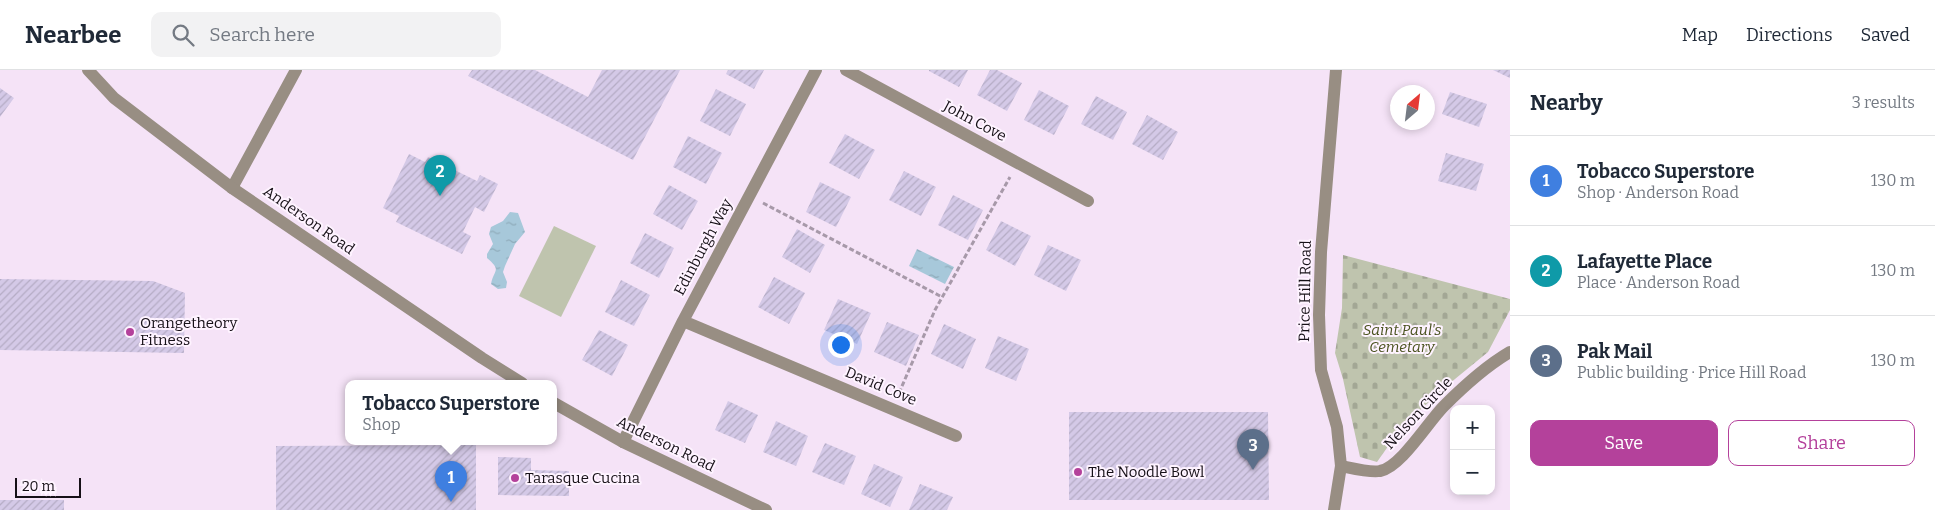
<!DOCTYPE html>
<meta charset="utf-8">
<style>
:root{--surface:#fff;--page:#f2f2f3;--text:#1f2937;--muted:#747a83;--line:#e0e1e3;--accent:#b4419b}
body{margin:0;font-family:Bitter,serif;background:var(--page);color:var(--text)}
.controls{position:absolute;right:15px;bottom:15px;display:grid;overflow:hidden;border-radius:10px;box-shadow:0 2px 8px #0003}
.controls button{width:45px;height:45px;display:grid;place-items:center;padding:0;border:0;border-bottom:1px solid var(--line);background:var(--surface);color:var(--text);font:25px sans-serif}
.compass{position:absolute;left:1390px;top:15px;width:45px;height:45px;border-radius:50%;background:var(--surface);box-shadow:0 2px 8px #0003;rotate:28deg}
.scale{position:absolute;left:15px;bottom:12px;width:66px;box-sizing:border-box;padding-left:5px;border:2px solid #161017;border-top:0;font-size:14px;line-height:18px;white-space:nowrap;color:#161017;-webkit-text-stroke:4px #fef3ff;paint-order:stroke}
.you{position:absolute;left:840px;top:274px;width:18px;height:18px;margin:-12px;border:4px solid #fff;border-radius:50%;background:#1a73e8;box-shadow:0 0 0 8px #1a73e833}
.badge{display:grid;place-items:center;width:32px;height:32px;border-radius:50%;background:var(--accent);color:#fff;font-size:16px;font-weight:700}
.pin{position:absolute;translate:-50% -41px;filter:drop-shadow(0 1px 2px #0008)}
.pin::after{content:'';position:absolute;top:26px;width:18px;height:15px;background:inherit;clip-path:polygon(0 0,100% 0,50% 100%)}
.popup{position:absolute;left:345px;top:310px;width:212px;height:65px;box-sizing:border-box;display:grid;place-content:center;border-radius:10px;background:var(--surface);filter:drop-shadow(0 1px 4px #0005);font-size:16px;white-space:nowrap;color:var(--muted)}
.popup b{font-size:19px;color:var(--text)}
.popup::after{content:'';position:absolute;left:50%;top:100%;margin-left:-10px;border:10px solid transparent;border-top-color:var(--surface)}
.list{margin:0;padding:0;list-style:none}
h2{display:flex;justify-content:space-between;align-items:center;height:65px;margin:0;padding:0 20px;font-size:21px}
h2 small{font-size:16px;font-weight:400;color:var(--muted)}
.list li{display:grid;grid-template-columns:32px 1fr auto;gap:15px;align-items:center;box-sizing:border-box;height:90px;padding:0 20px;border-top:1px solid var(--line)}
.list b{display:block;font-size:19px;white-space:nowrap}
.list p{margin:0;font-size:16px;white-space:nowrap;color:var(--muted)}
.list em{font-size:16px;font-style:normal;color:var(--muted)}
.actions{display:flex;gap:10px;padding:15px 20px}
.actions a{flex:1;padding:11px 0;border:1px solid var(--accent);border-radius:10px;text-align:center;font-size:18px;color:var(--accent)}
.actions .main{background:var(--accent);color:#fff}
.icon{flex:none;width:28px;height:28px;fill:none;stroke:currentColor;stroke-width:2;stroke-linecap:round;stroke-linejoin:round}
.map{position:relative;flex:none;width:1510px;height:440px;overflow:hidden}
header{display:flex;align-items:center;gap:30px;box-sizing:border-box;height:70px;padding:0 25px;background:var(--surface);border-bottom:1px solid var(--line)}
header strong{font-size:24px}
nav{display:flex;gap:28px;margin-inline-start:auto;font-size:18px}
.search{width:350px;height:45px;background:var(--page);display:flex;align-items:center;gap:12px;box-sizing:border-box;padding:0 18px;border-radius:10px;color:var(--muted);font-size:19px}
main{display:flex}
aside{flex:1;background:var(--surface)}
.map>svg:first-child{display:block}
.cemetery{fill:url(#cemetery-stones)}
.garden{fill:#bfc4ae}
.water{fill:url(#water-ripples)}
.building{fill:url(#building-hatch)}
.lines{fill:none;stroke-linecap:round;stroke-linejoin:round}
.path{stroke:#a799a9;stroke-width:3;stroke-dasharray:5 2.5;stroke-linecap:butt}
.lane{stroke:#988e83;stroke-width:12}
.street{stroke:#988e83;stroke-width:12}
.poi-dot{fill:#b4419b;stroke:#fef3ff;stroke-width:2}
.labels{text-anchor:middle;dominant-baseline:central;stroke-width:4;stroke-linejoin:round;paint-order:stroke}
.street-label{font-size:15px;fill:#161017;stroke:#fef3ff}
.poi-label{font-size:15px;fill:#161017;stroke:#fef3ff;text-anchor:start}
.park-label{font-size:15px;font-style:italic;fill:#4a521f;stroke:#fef3ff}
</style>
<header>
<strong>Nearbee</strong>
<div class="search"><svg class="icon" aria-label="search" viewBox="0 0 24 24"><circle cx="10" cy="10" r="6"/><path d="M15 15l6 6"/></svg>Search here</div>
<nav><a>Map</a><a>Directions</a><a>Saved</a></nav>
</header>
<main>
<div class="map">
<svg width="1510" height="440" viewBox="0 0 1510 440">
<defs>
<pattern id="cemetery-stones" width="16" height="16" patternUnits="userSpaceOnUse" patternTransform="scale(1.25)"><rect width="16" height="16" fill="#bfc4ae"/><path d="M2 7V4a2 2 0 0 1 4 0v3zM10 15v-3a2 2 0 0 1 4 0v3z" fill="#a3a795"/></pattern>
<pattern id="water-ripples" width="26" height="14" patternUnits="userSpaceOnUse" patternTransform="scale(1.25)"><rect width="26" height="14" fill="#a7c8da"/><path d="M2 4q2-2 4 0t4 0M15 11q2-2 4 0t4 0" fill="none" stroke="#8fabba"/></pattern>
<pattern id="building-hatch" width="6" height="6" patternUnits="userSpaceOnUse" patternTransform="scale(1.25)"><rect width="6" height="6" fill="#d4c9e7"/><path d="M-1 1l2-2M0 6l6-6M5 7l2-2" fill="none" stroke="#b5acc5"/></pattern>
</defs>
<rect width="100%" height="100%" fill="#f5e3f7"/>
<!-- cemetery -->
<path class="cemetery" d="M1343,185L1510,229V240L1488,282L1444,318L1401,358L1377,392L1360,387L1343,309L1335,283L1342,238Z"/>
<!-- garden -->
<path class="garden" d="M554,156L596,176L561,247L519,226Z"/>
<!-- water -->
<path class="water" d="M510,142L518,143L525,162L515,174L505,196L503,202L507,212L506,218L498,219L491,214C494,199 502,201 487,188V184L493,174L489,164L491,157L503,151Z
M917,179L954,197L945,214L909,196Z"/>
<!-- building -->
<path class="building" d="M472,0H535L588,27L602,0H680L633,90L468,6Z
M728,0H764L754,19L726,4Z
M929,0H968L959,17L929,1Z
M990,0H997L1022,13L1007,41L977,25Z
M1493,0H1510V8Z
M0,18L14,28L0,47Z
M716,19L746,34L730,66L700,51Z
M1039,20L1069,36L1054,65L1024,50Z
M1450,22L1487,34L1479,57L1442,44Z
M1096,26L1127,42L1113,70L1081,54Z
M1147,45L1178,62L1163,90L1132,74Z
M845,64L875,80L859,109L829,93Z
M688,66L722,83L706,114L673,97Z
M1446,83L1484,94L1476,121L1438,111Z
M409,84L425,92L428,87L477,111L480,105L498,114L484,142L475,137L463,162L471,166L462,184L396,152L399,146L383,138Z
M904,101L936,117L921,146L889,130Z
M820,112L851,127L836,157L806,142Z
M669,115L698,131L682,160L653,144Z
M953,125L983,140L968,170L938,155Z
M1001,151L1031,166L1015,196L986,180Z
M797,159L825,175L810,203L782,187Z
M645,163L674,178L659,208L630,193Z
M1048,175L1081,190L1066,221L1034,205Z
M774,207L805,223L789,254L758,237Z
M0,209L153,211L185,223L184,283L0,280Z
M621,210L650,225L634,256L605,242Z
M838,229L871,243L857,274L824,260Z
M887,252L919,265L906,296L874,282Z
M944,254L976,269L963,299L931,284Z
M599,260L628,275L612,306L582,290Z
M998,266L1029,279L1016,311L985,298Z
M728,331L758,345L745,373L715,360Z
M1069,342H1268L1269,430H1069Z
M776,351L808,366L796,396L763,382Z
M825,373L856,386L844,415L812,402Z
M476,375V440H276V376Z
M498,387L531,388V400L569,401V426L498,425Z
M874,394L903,407L890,437L861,424Z
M920,414L953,427L947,440H909Z
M0,430H64V440H0Z"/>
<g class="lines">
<!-- path -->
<path class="path" d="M763,133L942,227
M899,323L935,240L1010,107"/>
<!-- lane -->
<path class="lane" d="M846,0L1088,131
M232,118L296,0
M683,251L956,366
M623,372L683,251L816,0"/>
<!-- street -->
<path class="street" d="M88,0L114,28L232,118L482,288L522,313
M554,333L623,372L766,440
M1341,396C1351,398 1371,403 1380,401C1401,397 1428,352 1444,336C1464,316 1486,296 1510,282
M1334,440L1341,396L1337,357L1321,300L1319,245L1321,182L1336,0"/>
</g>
<!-- markers -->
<g class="poi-dot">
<circle cx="130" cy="262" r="5"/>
<circle cx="1078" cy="402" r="5"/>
<circle cx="515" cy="408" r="5"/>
</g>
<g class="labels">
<!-- street labels -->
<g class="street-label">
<text transform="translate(975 51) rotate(28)">John Cove</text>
<text transform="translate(309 150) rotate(35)">Anderson Road</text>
<text transform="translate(703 177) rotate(-62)">Edinburgh Way</text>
<text transform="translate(1305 221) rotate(-89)">Price Hill Road</text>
<text transform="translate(881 316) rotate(23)">David Cove</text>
<text transform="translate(1418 343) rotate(-47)">Nelson Circle</text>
<text transform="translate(666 374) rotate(26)">Anderson Road</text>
</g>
<!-- poi labels -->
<g class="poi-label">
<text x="140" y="253">Orangetheory<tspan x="140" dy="17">Fitness</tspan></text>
<text x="1088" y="402">The Noodle Bowl</text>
<text x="525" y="408">Tarasque Cucina</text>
</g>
<!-- park labels -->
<g class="park-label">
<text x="1402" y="260">Saint Paul's<tspan x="1402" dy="17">Cemetary</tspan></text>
</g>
</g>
</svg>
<div class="controls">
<button>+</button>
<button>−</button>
</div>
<svg class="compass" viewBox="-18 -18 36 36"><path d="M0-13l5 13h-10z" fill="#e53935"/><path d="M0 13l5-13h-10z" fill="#747a83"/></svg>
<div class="scale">20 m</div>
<div class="you"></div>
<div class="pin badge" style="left:451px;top:432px;background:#3f7fe0">1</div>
<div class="popup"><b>Tobacco Superstore</b>Shop</div>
<div class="pin badge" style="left:440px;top:126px;background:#0f9aa8">2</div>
<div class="pin badge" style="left:1253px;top:400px;background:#5c6f8a">3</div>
</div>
<aside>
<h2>Nearby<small>3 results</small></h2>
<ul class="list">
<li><span class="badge" style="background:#3f7fe0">1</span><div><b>Tobacco Superstore</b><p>Shop · Anderson Road</p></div><em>130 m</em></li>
<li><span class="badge" style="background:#0f9aa8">2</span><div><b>Lafayette Place</b><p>Place · Anderson Road</p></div><em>130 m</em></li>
<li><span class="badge" style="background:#5c6f8a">3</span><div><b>Pak Mail</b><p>Public building · Price Hill Road</p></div><em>130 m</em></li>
</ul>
<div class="actions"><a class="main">Save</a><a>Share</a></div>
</aside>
</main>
